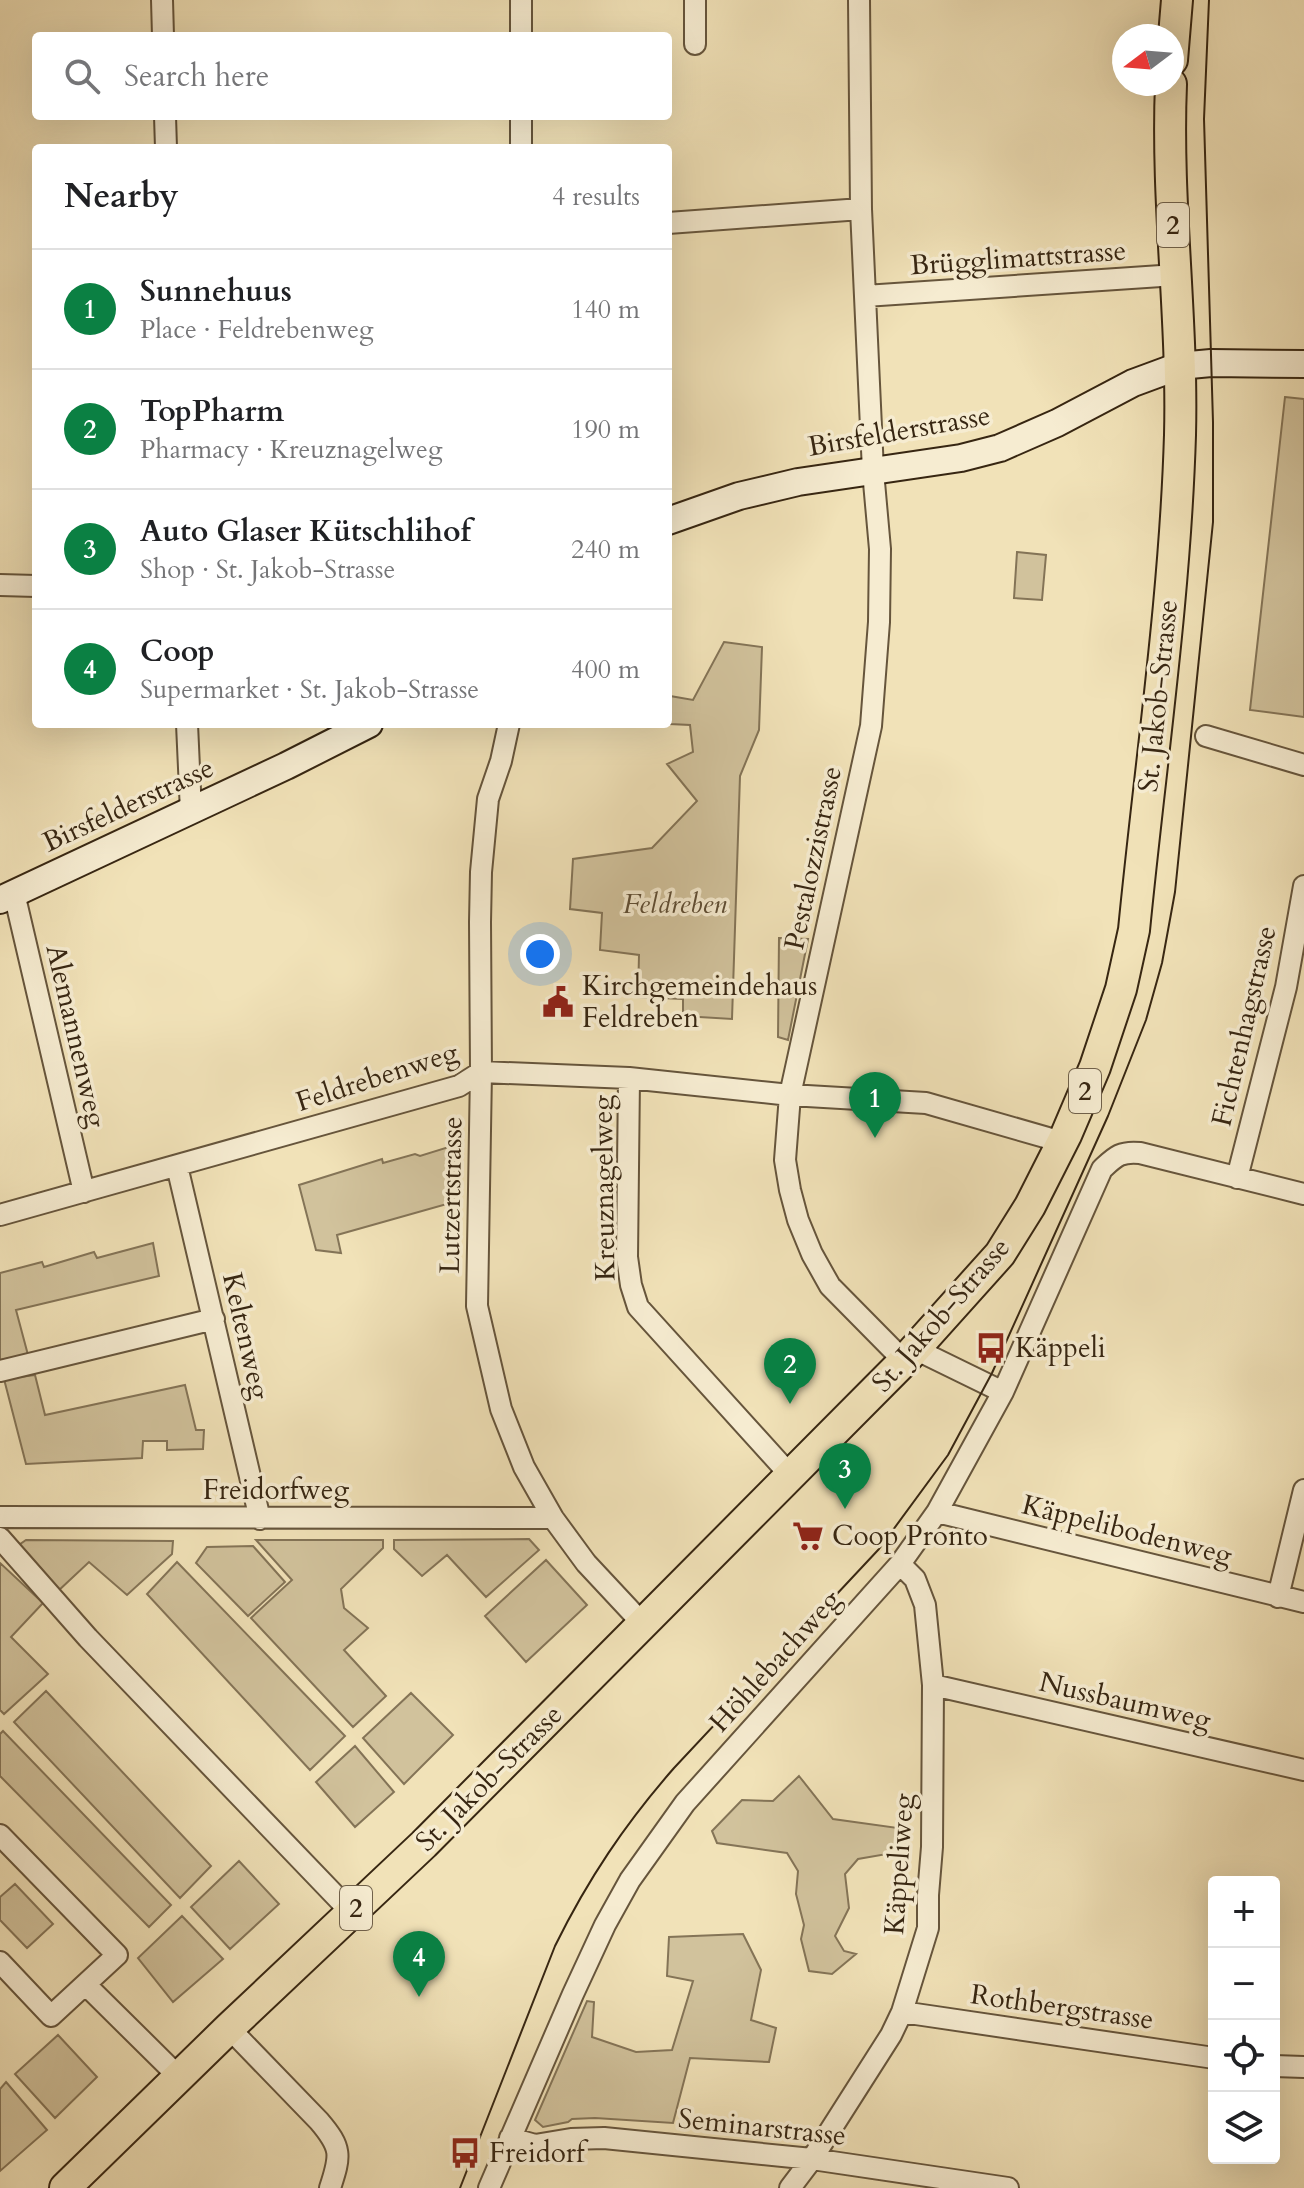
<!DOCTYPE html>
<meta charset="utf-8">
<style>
:root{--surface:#fff;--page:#f2f2f2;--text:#202124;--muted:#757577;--line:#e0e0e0;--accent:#0b8043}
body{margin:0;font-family:Cardo,serif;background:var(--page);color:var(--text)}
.controls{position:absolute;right:24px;bottom:24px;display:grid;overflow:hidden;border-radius:8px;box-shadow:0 8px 32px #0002}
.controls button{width:72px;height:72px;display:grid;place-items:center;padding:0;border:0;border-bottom:2px solid var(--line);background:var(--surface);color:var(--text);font:40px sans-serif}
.compass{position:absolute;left:1112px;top:24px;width:72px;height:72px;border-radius:50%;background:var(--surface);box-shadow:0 8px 32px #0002;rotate:254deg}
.you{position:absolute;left:540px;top:954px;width:28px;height:28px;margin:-20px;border:6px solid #fff;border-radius:50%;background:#1a73e8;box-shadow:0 0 0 12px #1a73e833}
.badge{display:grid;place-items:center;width:52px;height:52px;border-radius:50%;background:var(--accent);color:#fff;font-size:26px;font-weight:700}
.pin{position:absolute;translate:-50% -66px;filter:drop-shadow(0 2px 4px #0008)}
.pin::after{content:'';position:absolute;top:42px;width:28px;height:24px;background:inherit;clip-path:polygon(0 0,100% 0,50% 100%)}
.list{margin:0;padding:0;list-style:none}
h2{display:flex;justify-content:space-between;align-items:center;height:104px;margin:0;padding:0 32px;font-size:34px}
h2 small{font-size:26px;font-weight:400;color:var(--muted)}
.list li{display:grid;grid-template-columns:52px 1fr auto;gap:24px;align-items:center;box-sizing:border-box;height:120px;padding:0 32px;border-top:2px solid var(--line)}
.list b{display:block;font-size:30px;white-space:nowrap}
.list p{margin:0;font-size:26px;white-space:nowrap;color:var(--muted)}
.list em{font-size:26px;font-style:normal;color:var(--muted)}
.icon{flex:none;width:44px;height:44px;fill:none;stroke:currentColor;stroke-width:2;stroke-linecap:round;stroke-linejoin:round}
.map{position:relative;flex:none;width:1304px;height:2188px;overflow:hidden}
.search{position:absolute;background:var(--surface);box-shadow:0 8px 32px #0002;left:32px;top:32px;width:640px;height:88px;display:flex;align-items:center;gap:20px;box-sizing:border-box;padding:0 28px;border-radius:8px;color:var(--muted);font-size:30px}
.panel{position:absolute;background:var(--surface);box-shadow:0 8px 32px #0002;left:32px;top:144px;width:640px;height:584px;border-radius:8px}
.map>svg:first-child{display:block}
.green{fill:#d1c29c;stroke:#847457;stroke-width:2}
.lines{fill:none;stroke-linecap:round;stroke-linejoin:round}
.street-casing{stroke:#66553c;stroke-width:24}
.secondary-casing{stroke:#372612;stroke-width:30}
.primary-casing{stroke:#372612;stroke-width:34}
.street{stroke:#f6ecd1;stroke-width:20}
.secondary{stroke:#f6ecd1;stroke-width:26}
.primary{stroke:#f1e2b8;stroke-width:30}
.tram{stroke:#372612;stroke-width:2}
.labels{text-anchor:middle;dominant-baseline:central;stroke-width:7;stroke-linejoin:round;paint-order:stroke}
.shield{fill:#f6ecd1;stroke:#70614b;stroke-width:2}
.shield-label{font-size:26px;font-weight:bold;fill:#372612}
.street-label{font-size:28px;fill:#372612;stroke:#f6ecd1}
.park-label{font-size:28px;font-style:italic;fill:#5e4d34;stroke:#f6ecd1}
.poi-label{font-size:28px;fill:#372612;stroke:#f6ecd1;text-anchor:start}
</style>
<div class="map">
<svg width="1304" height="2188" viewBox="0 0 1304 2188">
<rect width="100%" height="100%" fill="#f1e2b8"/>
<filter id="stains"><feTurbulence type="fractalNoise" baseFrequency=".0025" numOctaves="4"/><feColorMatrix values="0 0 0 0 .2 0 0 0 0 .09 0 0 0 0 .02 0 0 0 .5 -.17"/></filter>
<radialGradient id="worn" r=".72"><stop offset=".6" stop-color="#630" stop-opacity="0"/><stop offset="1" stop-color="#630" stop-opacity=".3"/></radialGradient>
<!-- green -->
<path class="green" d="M1285,397L1304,399V717L1250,710Z
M1017,552L1046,555L1042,600L1014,598Z
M724,642L762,647L759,730L740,776L732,1019L683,1016V999L638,997L639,955L600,950L602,913L570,909L573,859L652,848L697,801L667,764L693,752L690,725L670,724V696L693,700Z
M779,938L808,939L788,1040L778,1037Z
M455,1145L454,1202L337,1235L341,1253L316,1250L299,1185L382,1159L383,1163L415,1154L420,1156Z
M153,1243L159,1276L16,1310L28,1355L0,1360V1273L42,1262L44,1267L94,1252L97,1258Z
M35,1375L45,1415L185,1385L196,1430H204L203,1449L167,1450V1441H143L142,1458L26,1464L4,1379Z
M529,1539L539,1550L486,1597L447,1555L422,1576L394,1549V1540Z
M26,1540L173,1541L172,1554L127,1595L89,1562L57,1592L16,1547Z
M256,1540H383V1548L341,1589L344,1608L368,1628L344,1650L386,1696L353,1727L251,1618L292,1580Z
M253,1546L285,1582L248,1616L196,1563L207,1547Z
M546,1560L587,1605L526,1662L485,1616Z
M177,1562L345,1736L310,1770L147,1594Z
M0,1563L43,1603L11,1637L48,1674L4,1714L0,1710Z
M46,1691L211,1866L180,1898L14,1722Z
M411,1693L453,1735L404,1784L363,1738Z
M3,1731L171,1905L149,1927L0,1776V1734Z
M355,1746L394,1792L355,1827L316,1782Z
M799,1776L833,1819L898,1828L893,1853L858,1859L845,1874L849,1908L835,1936L844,1951L856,1954L832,1974L809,1971L801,1939L804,1925L796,1894L798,1871L787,1853L717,1843L712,1831L742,1800L773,1801Z
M239,1861L279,1904L230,1949L191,1907Z
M15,1884L53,1924L27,1948L0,1920V1897Z
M182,1916L223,1959L173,2002L138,1958Z
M743,1934L761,1970L751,2020L776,2028L769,2062L690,2058L673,2123L595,2118L572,2119L568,2122L543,2127L535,2120L587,2001L594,2002L592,2037L636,2052L672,2050L693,1981L667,1976L669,1937Z
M58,2035L97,2077L55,2118L15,2074Z
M6,2082L47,2130L0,2171V2089Z"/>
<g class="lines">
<defs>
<path id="street" d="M162,0L163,36
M859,0L861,209L873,471L880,549L879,622L871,726L790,1095L785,1160L790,1190L798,1220L812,1254L830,1286L904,1361
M521,36V0
M695,44V0
M165,116L166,148
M521,148V116
M668,223L861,209
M865,296L1176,275
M0,585L36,586
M187,724L191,812
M509,724L501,761L488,799L481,872L480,922L481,1072L477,1306L501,1409L524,1467L553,1518L586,1563L642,1623
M1206,736L1304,765
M14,893L84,1192
M629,1078L627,1257L631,1285L638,1307L791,1476
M177,1166L260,1519
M1237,1178L1286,987L1304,886
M0,1215L459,1086L481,1072L629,1078L790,1095L926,1103L1062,1142
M915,1349L1003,1392
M0,1371L214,1319
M937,1512L1304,1602
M0,1517L553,1518
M0,1538L88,1638L351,1912
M1278,1597L1304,1490
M933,1685L1304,1770
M0,1835L117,1955L51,2016L0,1962
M86,1985L179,2077
M902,2012L1214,2058
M229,2028L319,2121C342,2148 341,2155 330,2188
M1274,2066L1304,2067
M510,2138L535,2145L571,2139L604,2138L812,2159L1008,2188
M489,2188L573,1994L605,1925L630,1880L685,1803L900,1564L937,1512L1003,1392L1102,1169C1115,1157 1120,1151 1140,1153L1304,1194
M790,2188L812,2159L891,2035L902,2012L928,1928V1895L932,1847L933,1685L925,1605L915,1579L900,1564"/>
<path id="secondary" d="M668,521L739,496L798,482L961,458L1000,448L1057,423L1133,383L1179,366L1211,363L1304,364
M0,900L286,766L369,724"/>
<path id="primary" d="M1172,60L1177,0
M65,2188L229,2028L424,1844L904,1361L1000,1254L1030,1206L1066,1135L1095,1067L1121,989L1134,930C1150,766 1175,601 1180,435C1183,318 1166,201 1171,84"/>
</defs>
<!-- street casing -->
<use href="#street" class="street-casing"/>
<!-- secondary casing -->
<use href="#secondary" class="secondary-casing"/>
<!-- primary casing -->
<use href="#primary" class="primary-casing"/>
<!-- street -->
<use href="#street" class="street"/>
<!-- secondary -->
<use href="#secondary" class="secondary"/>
<!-- primary -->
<use href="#primary" class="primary"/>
<!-- tram -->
<path class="tram" d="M460,2188L555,1946C588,1879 625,1824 674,1768L879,1549L948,1455L992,1373L1108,1116L1146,1020L1162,963L1175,892L1213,522V422L1204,119L1209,0"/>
</g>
<!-- icons -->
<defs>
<symbol id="civic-bare" viewBox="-9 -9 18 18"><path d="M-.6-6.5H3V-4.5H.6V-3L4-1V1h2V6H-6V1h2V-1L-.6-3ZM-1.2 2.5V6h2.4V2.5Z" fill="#8f2418" stroke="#f6ecd1" stroke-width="2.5" paint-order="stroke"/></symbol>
<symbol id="bus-bare" viewBox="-9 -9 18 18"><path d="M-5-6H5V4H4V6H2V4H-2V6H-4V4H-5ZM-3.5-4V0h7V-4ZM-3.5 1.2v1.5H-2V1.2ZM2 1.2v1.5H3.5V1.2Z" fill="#8f2418" stroke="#f6ecd1" stroke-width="2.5" paint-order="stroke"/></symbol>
<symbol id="supermarket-bare" viewBox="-9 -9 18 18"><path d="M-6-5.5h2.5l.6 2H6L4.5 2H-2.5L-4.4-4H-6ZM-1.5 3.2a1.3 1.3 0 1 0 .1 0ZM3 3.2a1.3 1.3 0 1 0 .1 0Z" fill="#8f2418" stroke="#f6ecd1" stroke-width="2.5" paint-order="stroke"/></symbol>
</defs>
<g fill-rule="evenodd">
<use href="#civic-bare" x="536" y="980" width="44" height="44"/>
<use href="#bus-bare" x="969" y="1326" width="44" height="44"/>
<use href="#supermarket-bare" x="786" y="1514" width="44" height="44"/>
<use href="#bus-bare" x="443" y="2131" width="44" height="44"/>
</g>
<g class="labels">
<!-- shield labels -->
<g class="shield">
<rect x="1157" y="203" width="32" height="44" rx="6"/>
<rect x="1069" y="1069" width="32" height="44" rx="6"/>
<rect x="340" y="1886" width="32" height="44" rx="6"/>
</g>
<g class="shield-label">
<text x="1173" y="225">2</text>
<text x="1085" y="1091">2</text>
<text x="356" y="1908">2</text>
</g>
<!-- street labels -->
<g class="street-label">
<text transform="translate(1018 258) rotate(-4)">Brügglimattstrasse</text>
<text transform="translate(899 431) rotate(-10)">Birsfelderstrasse</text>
<text transform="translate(1158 696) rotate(-84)">St. Jakob-Strasse</text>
<text transform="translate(128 805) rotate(-25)">Birsfelderstrasse</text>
<text transform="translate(813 858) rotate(-78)">Pestalozzistrasse</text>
<text transform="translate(1244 1026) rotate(-77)">Fichtenhagstrasse</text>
<text transform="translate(76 1036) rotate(77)">Alemannenweg</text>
<text transform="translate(377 1077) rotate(-18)">Feldrebenweg</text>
<text transform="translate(604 1188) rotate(-91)">Kreuznagelweg</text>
<text transform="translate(451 1195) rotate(-89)">Lutzertstrasse</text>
<text transform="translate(941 1315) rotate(-49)">St. Jakob-Strasse</text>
<text transform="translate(246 1336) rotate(77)">Keltenweg</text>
<text x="276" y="1490">Freidorfweg</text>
<text transform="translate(1127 1530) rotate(14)">Käppelibodenweg</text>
<text transform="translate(775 1661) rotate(-48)">Höhlebachweg</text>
<text transform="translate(1125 1701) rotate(13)">Nussbaumweg</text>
<text transform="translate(489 1778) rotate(-45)">St. Jakob-Strasse</text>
<text transform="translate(899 1864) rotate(-86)">Käppeliweg</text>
<text transform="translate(1062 2007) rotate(8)">Rothbergstrasse</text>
<text transform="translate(762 2127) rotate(6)">Seminarstrasse</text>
</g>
<!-- park labels -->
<g class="park-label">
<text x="675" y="904">Feldreben</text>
</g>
<!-- poi labels -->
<g class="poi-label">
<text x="582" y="986">Kirchgemeindehaus<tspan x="582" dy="32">Feldreben</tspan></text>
<text x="1015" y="1348">Käppeli</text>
<text x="832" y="1536">Coop Pronto</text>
<text x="489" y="2153">Freidorf</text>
</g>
</g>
<rect width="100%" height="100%" filter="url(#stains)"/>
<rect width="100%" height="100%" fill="url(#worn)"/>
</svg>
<div class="controls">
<button>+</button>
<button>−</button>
<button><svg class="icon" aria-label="locate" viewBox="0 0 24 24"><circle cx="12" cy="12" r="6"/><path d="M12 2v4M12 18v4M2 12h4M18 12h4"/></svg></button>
<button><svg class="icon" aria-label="layers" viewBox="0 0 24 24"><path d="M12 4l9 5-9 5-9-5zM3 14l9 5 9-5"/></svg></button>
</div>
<svg class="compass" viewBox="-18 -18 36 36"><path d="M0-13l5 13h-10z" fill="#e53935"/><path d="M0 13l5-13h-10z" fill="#757577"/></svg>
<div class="you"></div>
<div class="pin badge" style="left:875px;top:1138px">1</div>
<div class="pin badge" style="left:790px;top:1404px">2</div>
<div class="pin badge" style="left:845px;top:1509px">3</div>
<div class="pin badge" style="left:419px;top:1997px">4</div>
<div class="search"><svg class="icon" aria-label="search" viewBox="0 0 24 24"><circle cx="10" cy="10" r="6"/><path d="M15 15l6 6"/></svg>Search here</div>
<section class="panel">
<h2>Nearby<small>4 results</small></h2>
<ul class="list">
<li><span class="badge">1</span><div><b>Sunnehuus</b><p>Place · Feldrebenweg</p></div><em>140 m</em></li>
<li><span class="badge">2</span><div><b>TopPharm</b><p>Pharmacy · Kreuznagelweg</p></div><em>190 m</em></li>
<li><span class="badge">3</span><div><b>Auto Glaser Kütschlihof</b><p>Shop · St. Jakob-Strasse</p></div><em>240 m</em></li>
<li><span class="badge">4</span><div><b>Coop</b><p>Supermarket · St. Jakob-Strasse</p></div><em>400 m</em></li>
</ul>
</section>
</div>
